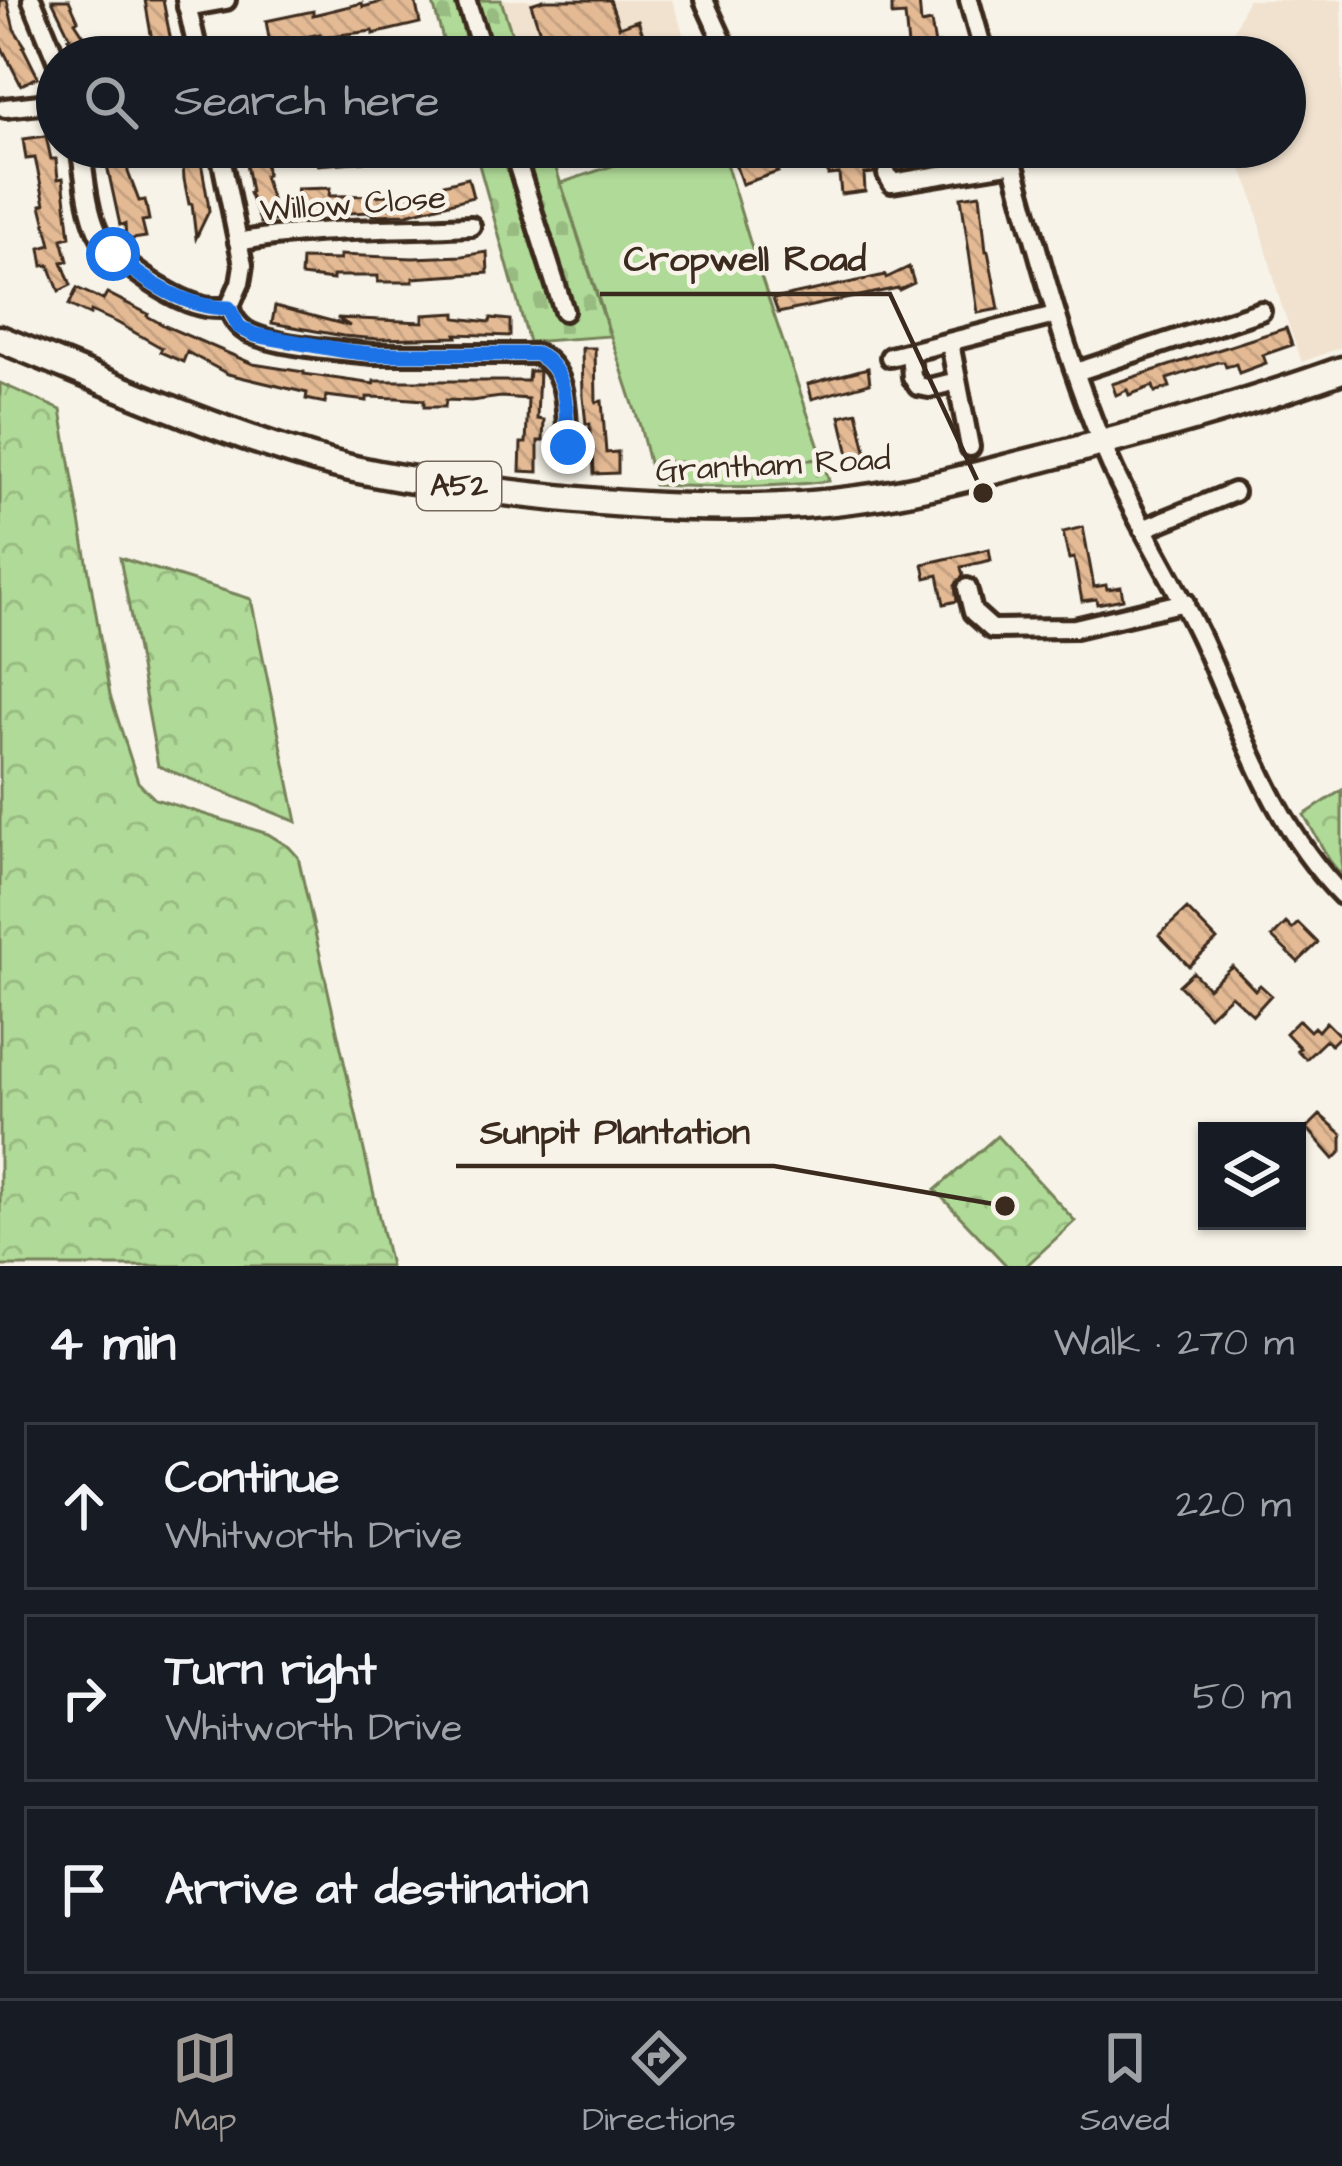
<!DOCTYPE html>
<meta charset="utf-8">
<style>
:root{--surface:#171b24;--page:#242831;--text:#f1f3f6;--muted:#9ea1a6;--line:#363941;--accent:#9f9995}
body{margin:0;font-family:"Architects Daughter",sans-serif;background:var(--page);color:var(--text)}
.controls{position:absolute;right:36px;bottom:36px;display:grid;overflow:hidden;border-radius:0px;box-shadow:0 3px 9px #0004}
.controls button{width:108px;height:108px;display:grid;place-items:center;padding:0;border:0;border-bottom:3px solid var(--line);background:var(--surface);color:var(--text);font:60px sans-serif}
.stop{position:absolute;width:36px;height:36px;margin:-27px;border:9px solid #1a73e8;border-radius:50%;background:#fff}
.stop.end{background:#1a73e8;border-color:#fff;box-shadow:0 3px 12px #0008}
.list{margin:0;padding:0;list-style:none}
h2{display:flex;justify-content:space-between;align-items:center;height:156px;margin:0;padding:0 48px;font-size:51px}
h2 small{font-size:39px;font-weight:400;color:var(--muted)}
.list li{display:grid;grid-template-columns:78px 1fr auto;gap:36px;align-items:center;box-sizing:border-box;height:168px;margin:0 24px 24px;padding:0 24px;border:3px solid var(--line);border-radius:0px}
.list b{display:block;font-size:45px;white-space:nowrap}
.list p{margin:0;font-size:39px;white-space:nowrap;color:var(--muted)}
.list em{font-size:39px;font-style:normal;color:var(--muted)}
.icon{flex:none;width:66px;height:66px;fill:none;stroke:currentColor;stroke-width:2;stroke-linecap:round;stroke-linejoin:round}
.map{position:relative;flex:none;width:1342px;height:1266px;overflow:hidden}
.search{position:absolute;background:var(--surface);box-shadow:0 3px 9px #0004;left:36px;right:36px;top:36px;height:132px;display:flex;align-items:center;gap:30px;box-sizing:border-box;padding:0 42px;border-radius:66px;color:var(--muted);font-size:45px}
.sheet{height:732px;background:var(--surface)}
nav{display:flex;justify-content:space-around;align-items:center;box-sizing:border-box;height:168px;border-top:3px solid var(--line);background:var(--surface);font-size:33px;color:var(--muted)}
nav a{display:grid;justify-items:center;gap:6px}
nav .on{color:var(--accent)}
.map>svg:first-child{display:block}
.built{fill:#f1e2cf}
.forest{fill:url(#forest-crowns);stroke:#76825a;stroke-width:3}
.cemetery{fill:url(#cemetery-stones);stroke:#76825a;stroke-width:3}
.green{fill:#b0da97;stroke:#76825a;stroke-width:3}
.building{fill:url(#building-back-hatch);stroke:#3b2a1e;stroke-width:3}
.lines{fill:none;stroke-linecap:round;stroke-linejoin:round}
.minor-casing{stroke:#3b2a1e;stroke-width:26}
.highway-casing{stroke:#3b2a1e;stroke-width:33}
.minor{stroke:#f7f3e8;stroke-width:16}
.highway{stroke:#f7f3e8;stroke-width:24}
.route{stroke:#1a73e8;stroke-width:15}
.labels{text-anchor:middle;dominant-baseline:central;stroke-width:9;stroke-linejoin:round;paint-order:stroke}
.shield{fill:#f7f3e8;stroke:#73665b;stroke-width:3}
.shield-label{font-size:30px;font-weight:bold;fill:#3b2a1e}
.street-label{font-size:33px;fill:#3b2a1e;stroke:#f7f3e8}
.leader{fill:none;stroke:#3b2a1e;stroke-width:4.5}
.callout-dot{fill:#3b2a1e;stroke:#f7f3e8;stroke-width:4.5}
.callout-label{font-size:36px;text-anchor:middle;font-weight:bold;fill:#3b2a1e;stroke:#f7f3e8;stroke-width:9;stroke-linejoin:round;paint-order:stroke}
</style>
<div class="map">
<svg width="1342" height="1266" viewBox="0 0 1342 1266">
<defs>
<pattern id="forest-crowns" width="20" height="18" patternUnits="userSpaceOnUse" patternTransform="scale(3)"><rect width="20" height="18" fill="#b0da97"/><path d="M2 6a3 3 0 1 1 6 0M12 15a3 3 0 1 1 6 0" fill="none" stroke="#98bb82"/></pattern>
<pattern id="cemetery-stones" width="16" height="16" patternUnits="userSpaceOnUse" patternTransform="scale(3)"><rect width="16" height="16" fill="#b0da97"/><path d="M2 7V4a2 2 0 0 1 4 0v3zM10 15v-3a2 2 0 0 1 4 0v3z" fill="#98bb82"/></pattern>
<pattern id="building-back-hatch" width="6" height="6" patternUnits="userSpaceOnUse" patternTransform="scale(3)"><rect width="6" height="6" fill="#e4ba95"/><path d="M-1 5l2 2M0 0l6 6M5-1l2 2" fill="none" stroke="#c4a080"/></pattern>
</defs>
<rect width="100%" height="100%" fill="#f7f3e8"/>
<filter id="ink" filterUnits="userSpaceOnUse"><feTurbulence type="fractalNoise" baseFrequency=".00833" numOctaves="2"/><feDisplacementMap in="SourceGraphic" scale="24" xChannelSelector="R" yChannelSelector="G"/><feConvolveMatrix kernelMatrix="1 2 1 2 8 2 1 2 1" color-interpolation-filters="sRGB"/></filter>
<g filter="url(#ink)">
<!-- built -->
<path class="built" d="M501,0H672L691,57H519Z
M1247,0H1342V347L1302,362L1280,301L1252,194L1233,147H1285V57H1199L1197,39L1233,33Z"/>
<!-- forest -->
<path class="forest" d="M0,383L61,410L110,695L138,782L155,799L268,834L289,847L298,857L390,1266H0Z
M823,459L829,481C771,488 713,488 654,485L651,471L659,463L672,462L736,464Z
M120,558L251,599L297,822L158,766Z
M1342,790V876L1330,861L1304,815Z
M997,1136L1075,1221L1026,1266H1007L935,1190Z"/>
<!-- cemetery -->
<path class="cemetery" d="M432,0H501L519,57H448Z
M474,147H549L610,336L529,342Z"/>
<!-- green -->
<path class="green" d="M668,147H721L757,265L823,459L736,464L672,462L659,463L651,471L640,426L561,183Z"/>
<!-- building -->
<path class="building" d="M0,0H7L14,29L25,46L23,47L38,77L21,85L0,44Z
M52,0H69L78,20L75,22L98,57H80L68,38L70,37Z
M145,0H163L174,57H155Z
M389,0H415L420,23L373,34V31L321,37L320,34L270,44L266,21L313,11V15L362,3L363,7Z
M543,0H610L619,27L638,20L647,46L614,57H572L571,54L548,57L531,4Z
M892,0H919L921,24L931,22L935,45L939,44L940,57H909L905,15L892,16Z
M46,136L51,159H56L58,179L63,178L70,237L62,239L68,261L62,262L71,285L59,291L49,265L43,266L40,248L51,245L41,205L45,204L35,158L26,159L23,139Z
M103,147H127L128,172L139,201L145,200L149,220L142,221L146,237L126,240L125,224L120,225Z
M182,147H195L197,156H200L208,202L209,211L196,238L192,204H189L184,179Z
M243,147H262L267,175L264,176L278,220L261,223L249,193L251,192Z
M285,147H433V153L396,159L395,152L365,159V161L318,165L316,155L291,162Z
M747,147L751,160L761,157L768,162H775L778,172L742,184L731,152Z
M873,159L874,173L864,174L865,191L841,194L839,174L828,175L827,164Z
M468,178L473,197L407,214L372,215V212L297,215V189L330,188L329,196L412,195L411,192Z
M980,194L986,251H988L999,309L978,313L961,197Z
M487,252L488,273L413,278V282H378V276H333V280L301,276L302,259L340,260V255L413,258L462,256Z
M909,267L914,283L899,290L898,288L778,313L773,299L885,275L886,278Z
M77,288L103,300L107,293L148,314L147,316L165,326L253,364L304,372V374L374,384V381H528L529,371H539L537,419L544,420L543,441H538V472L520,471L521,443H526L528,399L501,397L471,401L446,400L445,407H424V400L398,398L367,397V401L326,396L325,403L306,399L307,393L228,374L187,352L183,362L160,352L162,348L118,323L91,311L90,315L69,305Z
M275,306L350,326L337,318L423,322V315L456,313V318L490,322L491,318L510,320V336L456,334L457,337L378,339L343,336L272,323Z
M1286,328L1292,345L1263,355L1266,363L1239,373L1236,364L1226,367L1224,362H1218L1167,379L1170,387L1155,392L1153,386L1129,395L1127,390L1116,395L1112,384Z
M582,348H595L596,402L602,401L606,453L618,452V473L594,474L593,449H590V424H586L583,397Z
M868,368L870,383L812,399L808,384Z
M857,412L867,455L850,459L840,416Z
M1083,527L1094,587L1106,585L1107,589L1121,587L1123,599L1097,604L1096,599L1082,601L1074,558L1069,559L1063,532Z
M989,549L991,560L961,567L963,576L955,586L957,601L944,604L938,575L926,578L923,564Z
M1187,909L1217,940L1189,966L1159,935Z
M1286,923L1292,929L1298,923L1318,943L1298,962L1272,937Z
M1232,966L1255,990L1260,985L1271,995L1253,1015L1231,995L1209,1016L1179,985L1193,972L1208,988Z
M1299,1020L1310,1031L1314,1027L1318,1031L1326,1022L1340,1036L1331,1045L1326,1040L1306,1059L1297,1050L1300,1048L1286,1033Z
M1320,1115L1342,1134V1151L1334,1159L1307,1128Z"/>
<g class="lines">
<defs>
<path id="minor" d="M32,0L57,61
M186,0L199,57
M466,0L484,57
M704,0L730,57
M969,0L985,57
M187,7L226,0
M1151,57L1190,55
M5,108L57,102
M80,147C85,173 86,205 97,230C109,258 171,299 201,306C210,309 219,308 229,308C233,318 237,325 246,331C272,346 341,351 372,354H537C571,372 565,413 568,447
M219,147L243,265L240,283L229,308
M512,147L564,311
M771,147L772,150
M1009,147C1039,256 1067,366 1113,469C1140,528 1175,582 1202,640C1242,728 1272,825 1342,895
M887,174L892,183L1014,163
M238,242C315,227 393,230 471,226
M950,343L970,447
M910,352L912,377L918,386L929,388L957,381
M890,357L1055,315
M1076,372L1261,311
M1143,529L1234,492
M967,588L973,612L992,629L1075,628L1185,602"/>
<path id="highway" d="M0,339C104,381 207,427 315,459C377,477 440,484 504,492C619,506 743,515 858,499C922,491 983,473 1045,458C1145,432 1245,405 1342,370"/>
</defs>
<!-- minor casing -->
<use href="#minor" class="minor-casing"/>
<!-- highway casing -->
<use href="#highway" class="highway-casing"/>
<!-- minor -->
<use href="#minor" class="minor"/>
<!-- highway -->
<use href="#highway" class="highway"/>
</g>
</g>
<g class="lines" filter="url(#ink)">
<!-- route -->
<path class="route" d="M113,254C146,282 185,308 229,308L239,327L255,335L346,351L372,354H537C571,372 565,413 568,447"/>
</g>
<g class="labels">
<!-- shield labels -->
<rect class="shield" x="417" y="462" width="84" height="48" rx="9"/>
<g class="shield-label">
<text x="459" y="486">A52</text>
</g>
<!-- street labels -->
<g class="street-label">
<text transform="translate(353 204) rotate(-4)">Willow Close</text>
<text transform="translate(773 465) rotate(-3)">Grantham Road</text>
</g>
</g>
<!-- callouts -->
<path class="leader" d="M983 493L890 294H600M1005 1206L774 1166H456"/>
<g class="callout-dot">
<circle cx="983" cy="493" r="12"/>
<circle cx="1005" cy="1206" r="12"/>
</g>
<g class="callout-label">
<text x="745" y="270">Cropwell Road</text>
<text x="615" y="1143">Sunpit Plantation</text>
</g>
</svg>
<div class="controls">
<button><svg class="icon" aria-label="layers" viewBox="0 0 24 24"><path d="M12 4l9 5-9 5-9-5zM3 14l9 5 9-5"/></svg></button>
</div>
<div class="stop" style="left:113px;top:254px"></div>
<div class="stop end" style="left:568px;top:447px"></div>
<div class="search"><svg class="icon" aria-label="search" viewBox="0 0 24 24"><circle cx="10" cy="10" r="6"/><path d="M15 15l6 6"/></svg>Search here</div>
</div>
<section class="sheet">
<h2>4 min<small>Walk · 270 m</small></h2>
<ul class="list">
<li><svg class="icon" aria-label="ahead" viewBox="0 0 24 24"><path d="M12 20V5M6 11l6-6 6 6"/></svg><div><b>Continue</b><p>Whitworth Drive</p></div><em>220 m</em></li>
<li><svg class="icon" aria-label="right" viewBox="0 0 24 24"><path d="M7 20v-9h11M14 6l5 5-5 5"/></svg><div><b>Turn right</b><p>Whitworth Drive</p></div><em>50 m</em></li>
<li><svg class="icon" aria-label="arrive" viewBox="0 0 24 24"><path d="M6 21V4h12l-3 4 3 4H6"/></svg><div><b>Arrive at destination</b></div></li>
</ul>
</section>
<nav>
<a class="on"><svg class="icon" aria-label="map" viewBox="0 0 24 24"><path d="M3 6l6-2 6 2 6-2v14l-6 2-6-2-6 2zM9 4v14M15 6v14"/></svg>Map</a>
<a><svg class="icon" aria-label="directions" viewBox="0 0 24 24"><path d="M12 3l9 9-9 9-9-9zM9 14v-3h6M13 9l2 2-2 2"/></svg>Directions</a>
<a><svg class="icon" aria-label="saved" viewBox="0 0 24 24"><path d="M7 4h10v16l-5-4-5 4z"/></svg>Saved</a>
</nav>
